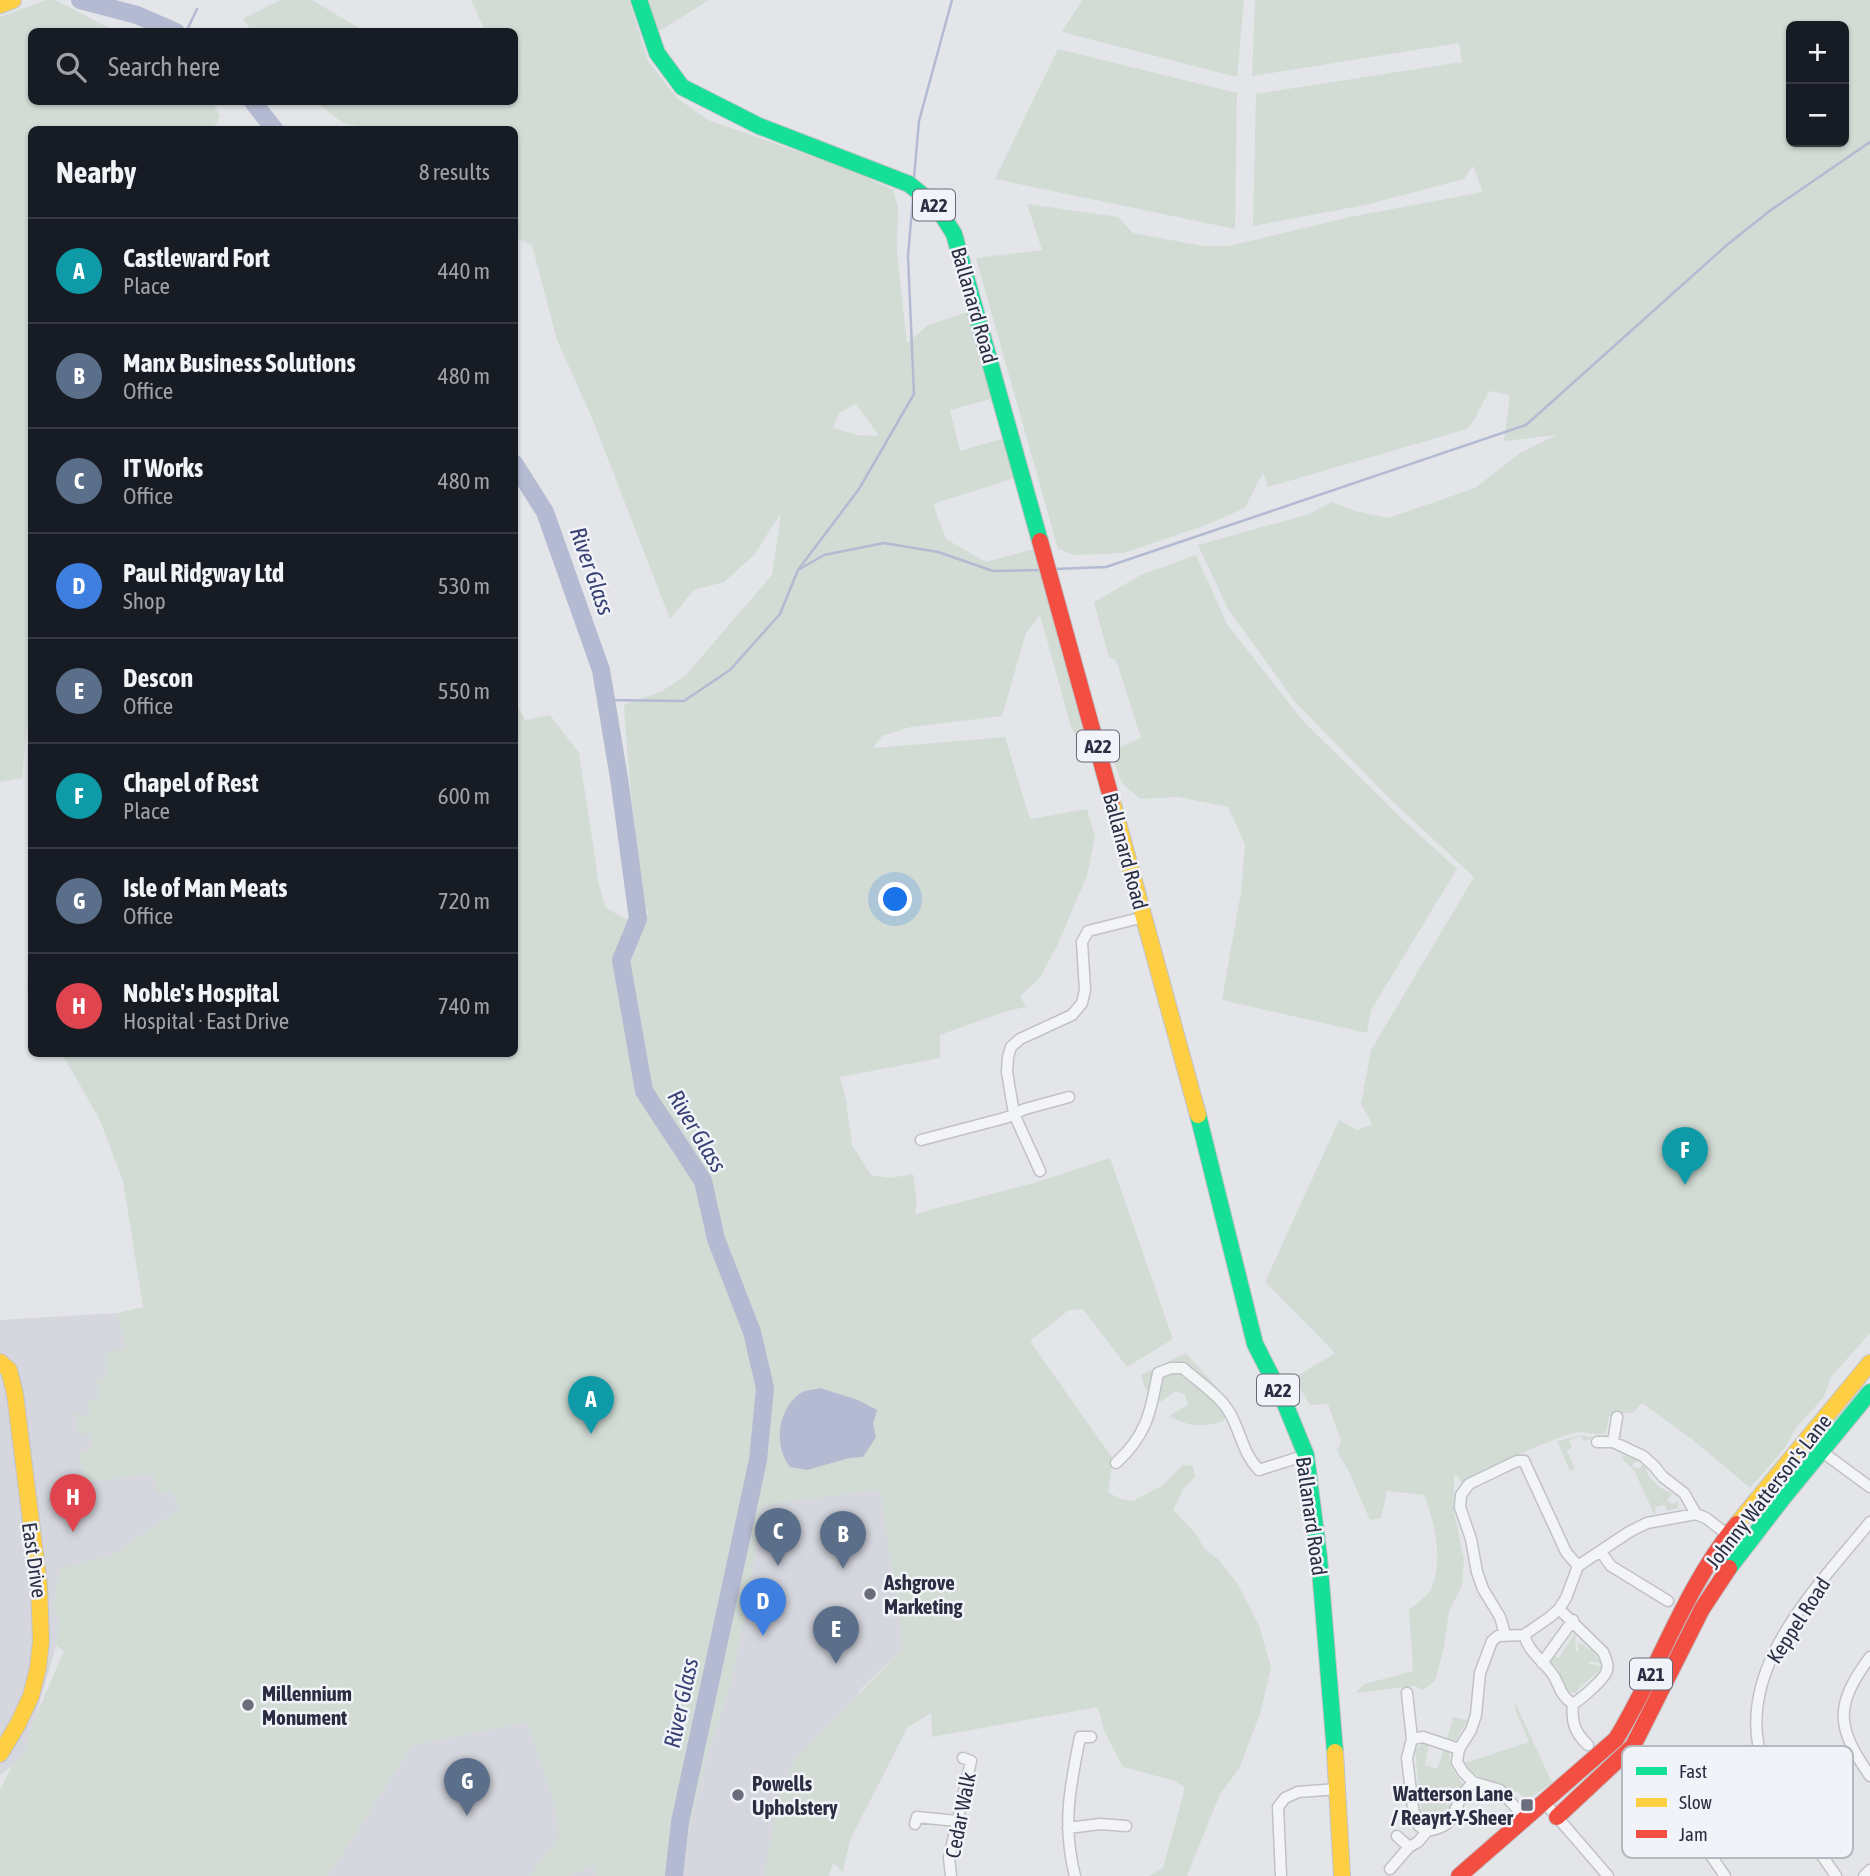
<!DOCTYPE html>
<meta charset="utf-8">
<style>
:root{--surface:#171b24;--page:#20242c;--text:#f1f3f6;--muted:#9ea1a6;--line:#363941;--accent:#1a73e8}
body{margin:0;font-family:"Asap Condensed",sans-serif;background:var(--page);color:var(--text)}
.controls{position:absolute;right:21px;top:21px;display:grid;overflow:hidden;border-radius:10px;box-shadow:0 2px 5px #0004}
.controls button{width:63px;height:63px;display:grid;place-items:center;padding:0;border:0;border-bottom:2px solid var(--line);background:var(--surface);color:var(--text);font:35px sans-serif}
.you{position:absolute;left:896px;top:900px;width:24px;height:24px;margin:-18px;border:5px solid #fff;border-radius:50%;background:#1a73e8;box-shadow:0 0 0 10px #1a73e833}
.badge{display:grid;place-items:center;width:46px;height:46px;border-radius:50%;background:var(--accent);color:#fff;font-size:23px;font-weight:700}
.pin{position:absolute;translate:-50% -58px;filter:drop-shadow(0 2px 4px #0008)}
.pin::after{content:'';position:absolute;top:37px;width:24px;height:21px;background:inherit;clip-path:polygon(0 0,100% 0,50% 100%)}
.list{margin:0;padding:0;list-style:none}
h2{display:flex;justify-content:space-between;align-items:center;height:91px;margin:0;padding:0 28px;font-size:30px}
h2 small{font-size:23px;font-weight:400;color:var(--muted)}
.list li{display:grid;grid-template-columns:46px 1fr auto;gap:21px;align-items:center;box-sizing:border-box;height:105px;padding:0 28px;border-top:2px solid var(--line)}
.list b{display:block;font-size:26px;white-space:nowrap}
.list p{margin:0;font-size:23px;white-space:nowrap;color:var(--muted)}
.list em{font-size:23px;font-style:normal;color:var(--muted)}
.icon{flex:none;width:38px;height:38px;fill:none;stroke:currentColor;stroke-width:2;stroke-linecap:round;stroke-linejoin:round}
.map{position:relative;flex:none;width:1870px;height:1876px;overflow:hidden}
.search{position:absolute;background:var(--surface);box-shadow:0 2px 5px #0004;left:28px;top:28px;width:490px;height:77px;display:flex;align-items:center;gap:18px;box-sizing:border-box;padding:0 24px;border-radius:10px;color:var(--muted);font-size:26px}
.panel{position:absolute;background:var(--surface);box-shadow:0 2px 5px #0004;left:28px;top:126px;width:490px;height:931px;border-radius:10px}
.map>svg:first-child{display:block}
.built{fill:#d5d6de}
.green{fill:#d2dcd5;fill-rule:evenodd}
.water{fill:#b4bad2}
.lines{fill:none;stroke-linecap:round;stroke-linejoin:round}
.stream{stroke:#b4bad2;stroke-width:2.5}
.river{stroke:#b4bad2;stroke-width:18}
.street-casing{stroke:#c1c2c6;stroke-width:13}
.fast-casing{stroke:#c1c2c6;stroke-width:18}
.slow-casing{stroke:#c1c2c6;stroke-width:18}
.jam-casing{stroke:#c1c2c6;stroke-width:18}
.street{stroke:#f3f4f6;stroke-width:10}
.fast{stroke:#16e098;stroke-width:16}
.slow{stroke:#ffcf43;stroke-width:16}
.jam{stroke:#f24e42;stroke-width:16}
.poi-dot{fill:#6c6d7c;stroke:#f2f3f8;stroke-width:2.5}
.labels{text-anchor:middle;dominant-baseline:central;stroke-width:5;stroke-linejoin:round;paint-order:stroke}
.shield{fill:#f2f3f8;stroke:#676879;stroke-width:2}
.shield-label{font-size:19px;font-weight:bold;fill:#2b2d42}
.street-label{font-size:21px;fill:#2b2d42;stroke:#f2f3f8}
.poi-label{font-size:21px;font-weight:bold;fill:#2b2d42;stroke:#f2f3f8;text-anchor:start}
.water-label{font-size:23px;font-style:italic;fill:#374174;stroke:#f2f3f8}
.key{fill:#f2f3f8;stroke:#b6b8c1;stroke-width:2}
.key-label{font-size:19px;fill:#2b2d42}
</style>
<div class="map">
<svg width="1870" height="1876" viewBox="0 0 1870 1876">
<rect width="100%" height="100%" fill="#e4e5e9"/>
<!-- built -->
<path class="built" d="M117,1313L142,1410L165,1477L180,1509L111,1556L60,1569L53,1607L59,1620L56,1646L24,1756L0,1775V1320Z
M881,1489L903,1648L861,1689L770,1876H683L688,1835L705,1763L733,1676L764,1505Z
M527,1722L595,1865L596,1876H328L413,1745Z"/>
<!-- green -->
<path class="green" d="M46,0H55L115,31L32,32V102H213L220,117L213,128L214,129L32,130V672L22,778L0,782V17Z
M280,0H312L364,31H252L243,19Z
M471,0H629L648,61L677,98L708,120L848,169L893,190L898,207L897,253L907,343L928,325L970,311L994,398L950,410L960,451L1004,438L1015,478L933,504L946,539L986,562L1037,548L1095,763L1089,762L1071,727L1040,615L1026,633L1002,716L911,727L882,736L873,748L1005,737L1030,819L1087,809L1095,836L1087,876L1057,946L1039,979L1020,996L1026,1007L1007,1011L940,1035V1058L840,1077L846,1100L852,1145L871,1175L890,1178L913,1174L917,1202L915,1214L1037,1182L1110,1158L1173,1339L1127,1367L1083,1309L1069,1310L1030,1341L1113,1459L1108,1492L1120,1499L1133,1501L1163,1485L1183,1465L1193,1466L1195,1477L1184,1488L1173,1510L1196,1534L1204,1548L1219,1560L1237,1583L1259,1625L1271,1667L1261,1711L1239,1769L1220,1794L1187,1876H1149L1163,1868L1185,1788L1175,1781L1123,1767L1104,1730L1098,1707L932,1737L931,1713L908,1727L850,1840L843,1872L833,1863L829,1876H764L779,1793L795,1760L903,1648L880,1490L764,1505L733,1676L705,1763L688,1835L683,1876H596L595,1865L568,1876H529L559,1836C556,1797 538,1760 527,1722L413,1745L328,1876H0V1790L13,1764L24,1755L31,1727L64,1651L56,1646L59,1620L53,1607L60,1568L111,1556L180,1509L172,1492L162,1494L157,1491L153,1474L83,1482L80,1452L92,1450L89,1433L78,1434L75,1411L84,1418L92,1408L83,1401L98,1399L97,1379L107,1378L105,1352L126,1348L117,1313L143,1307L123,1181L99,1118L62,1054H514L515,702L525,720L550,715L579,753L599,884L605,907L625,919L649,914L644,905C635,839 628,772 624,705L662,691L685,676L772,575L781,513L754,555L724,582L694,590L670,619L592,418L557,340L532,245L515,238L514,130L374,129L343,123L316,102H514V32L485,31ZM856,404L879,436L857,435L833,428L839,413Z
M649,0H709L658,32Z
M1082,0H1244L1237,77L1062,32Z
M1255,0H1870V1333L1831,1377L1824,1397L1795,1429L1786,1447L1750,1488L1693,1440L1642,1403L1634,1412L1609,1416L1606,1433C1596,1437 1589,1431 1580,1432C1558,1435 1478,1471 1463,1485L1457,1475H1454V1512L1464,1560L1462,1586L1449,1611L1444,1647L1435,1681L1423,1690L1415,1686L1355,1693L1365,1684L1413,1671L1409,1610C1416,1604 1429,1595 1432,1587C1443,1557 1435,1524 1424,1495L1387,1491L1381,1518L1370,1520L1349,1472L1337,1451L1341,1441L1328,1404L1310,1405L1294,1378L1335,1353L1265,1282L1339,1120L1357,1130L1372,1124L1361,1104L1371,1050L1474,877L1392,801L1296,703L1228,609L1198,545L1309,514L1331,502L1355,511L1388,518L1475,488L1520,453L1556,435L1504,441L1510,395L1489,391L1474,420L1467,429L1268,487L1263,473L1245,508L1206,525L1124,553L1075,555L1058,549L976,258L1042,250L1027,204L1118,217L1133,233L1203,246H1229L1350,217L1483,192L1473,166L1464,179L1365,205L1253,226L1256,94L1462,62L1459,43L1252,76ZM1791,26H1844V142H1791Z
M1058,49L1237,93L1235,229L995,179Z
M1196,555L1227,624L1303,721L1401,818L1457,869L1371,1010L1367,1033L1222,1000L1241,892L1245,844L1228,807L1178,797L1140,799L1122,783L1110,752L1141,738L1116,660L1109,658L1094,602L1141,575Z
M29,920H32L31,1000L27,991Z
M1186,1353L1234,1407L1222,1422C1202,1427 1188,1427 1169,1416L1188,1405L1185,1394L1176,1391L1160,1402L1145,1389L1141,1375Z
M1582,1435L1593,1438L1584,1441L1581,1436L1569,1441L1572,1447L1567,1451L1575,1469L1570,1471L1557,1441Z
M1622,1455L1637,1460L1632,1466L1638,1469L1644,1464C1647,1478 1659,1489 1672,1493L1667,1501L1673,1504L1678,1500V1508L1667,1511L1665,1505L1655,1507L1656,1514H1654L1634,1470L1624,1461Z
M1575,1633L1576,1651H1579L1578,1644L1580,1643L1592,1651L1603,1664L1589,1661V1664L1603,1667L1578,1689L1577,1693L1565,1692L1558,1668L1549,1662L1552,1654L1559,1658Z
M1514,1700L1552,1783L1525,1801L1518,1791L1513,1793C1498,1778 1475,1783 1465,1763L1529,1742L1516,1712Z
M1453,1717L1468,1720L1456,1740L1447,1739Z
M1423,1743H1429L1425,1765L1437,1769L1445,1747L1450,1750C1447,1764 1456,1775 1464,1785L1453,1799L1447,1820L1438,1825L1424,1824L1417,1810L1421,1809L1415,1750Z"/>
<!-- water -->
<path class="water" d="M820,1388L858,1400L877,1410L873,1424L876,1437L863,1457L849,1458L807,1470L790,1467C774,1446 777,1412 798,1395C803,1390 813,1390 820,1388Z"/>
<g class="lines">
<!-- stream -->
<path class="stream" d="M186,32L197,9
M914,178L919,121L952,0
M1054,569L1106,567L1526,425L1728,244L1771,210L1870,142
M798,570L824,555L884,543L938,552L993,571L1041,570
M604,700L684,701L730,670L780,614L798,570L859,489L914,394L908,256L913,198"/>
<!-- river -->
<path class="river" d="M80,0L137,15L176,32
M253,102L275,130
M514,463L545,512L601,670L619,778L638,919L621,960L644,1091L703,1181L716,1239L752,1332L765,1388L758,1460L680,1822L674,1876"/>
<defs>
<path id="street" d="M921,1140L1005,1118L1025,1109L1069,1097
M1040,1171L1014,1114L1007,1072L1008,1057L1011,1047L1020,1039L1072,1015L1082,1003L1085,990L1082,942L1088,931L1144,917
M1617,1417L1613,1442L1643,1456L1654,1466L1663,1477L1684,1493L1696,1514
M1806,1440L1870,1487
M1597,1442H1613
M1116,1463C1146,1436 1151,1412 1158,1373L1171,1368H1183C1197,1381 1218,1394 1228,1410C1241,1430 1241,1451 1259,1470L1306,1455
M1601,1552L1611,1566L1668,1601
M1505,1634L1500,1617L1483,1589L1477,1572L1471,1539L1460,1507L1461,1495L1469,1484L1517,1461H1524L1566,1552L1578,1566
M1524,1635C1529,1652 1540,1658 1551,1672C1561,1685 1558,1694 1573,1704C1581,1699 1605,1679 1607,1670C1609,1664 1605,1657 1603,1652L1559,1609
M1870,1657C1833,1707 1837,1728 1870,1776
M1542,1663L1573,1620
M1407,1693L1412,1739
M1573,1704C1571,1722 1575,1733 1588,1745
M1633,1746L1637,1748L1725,1876
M1545,1803L1608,1876
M1413,1808L1407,1758L1412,1739L1423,1737L1459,1749
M1414,1812L1419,1826L1427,1831
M1526,1819L1500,1790L1473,1782L1463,1772L1457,1762L1459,1749L1471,1730L1476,1715L1480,1673L1492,1641L1498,1636L1524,1635L1550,1617L1559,1609L1566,1598L1578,1566L1629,1532L1647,1523L1696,1514L1706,1518L1728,1535
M915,1824L917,1817L957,1821
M1068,1828L1100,1824L1126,1826
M1397,1836L1409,1847
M1709,1852L1787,1806
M1390,1869L1409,1847L1418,1842L1427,1831C1455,1826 1450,1817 1462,1796C1465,1791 1470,1786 1473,1782
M951,1876L949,1858L971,1761L963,1758
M1075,1876C1062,1825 1070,1787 1080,1737H1091
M1281,1876L1278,1807L1285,1798L1298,1792L1338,1789
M1836,1876C1818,1849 1799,1824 1781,1797C1776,1788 1768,1779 1765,1769C1728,1674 1816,1589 1870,1522
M1864,1876L1870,1870"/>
<path id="fast" d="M639,0L657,53L682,87L759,126L909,184L937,207L954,234L1040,541
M1198,1115L1255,1344L1283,1399L1306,1455L1319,1557L1335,1752
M1729,1568L1783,1498L1870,1392"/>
<path id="slow" d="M0,5L13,0
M1112,801L1198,1115
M0,1362L9,1370L15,1394L39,1585L41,1641L38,1668L31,1696L18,1724L0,1754
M1737,1524L1870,1363
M1335,1752L1342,1876"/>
<path id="jam" d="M1040,541L1112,801
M1557,1817L1633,1746L1702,1609L1729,1568
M1459,1876L1616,1739C1659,1669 1684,1588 1737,1524"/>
</defs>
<!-- street casing -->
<use href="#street" class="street-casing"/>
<!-- fast casing -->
<use href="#fast" class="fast-casing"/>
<!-- slow casing -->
<use href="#slow" class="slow-casing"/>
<!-- jam casing -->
<use href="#jam" class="jam-casing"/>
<!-- street -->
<use href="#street" class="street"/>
<!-- fast -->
<use href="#fast" class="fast"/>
<!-- slow -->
<use href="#slow" class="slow"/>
<!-- jam -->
<use href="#jam" class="jam"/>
</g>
<!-- markers -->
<g class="poi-dot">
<circle cx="870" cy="1594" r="7"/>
<circle cx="248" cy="1705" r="7"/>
<circle cx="738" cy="1795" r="7"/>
<rect x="1520" y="1798" width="14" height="14" rx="3.5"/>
</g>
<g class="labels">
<!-- shield labels -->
<g class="shield">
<rect x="913" y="189.5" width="42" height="31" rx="5"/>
<rect x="1077" y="730.5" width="42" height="31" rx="5"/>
<rect x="1257" y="1374.5" width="42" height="31" rx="5"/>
<rect x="1630" y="1658.5" width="42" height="31" rx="5"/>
</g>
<g class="shield-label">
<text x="934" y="205">A22</text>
<text x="1098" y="746">A22</text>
<text x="1278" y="1390">A22</text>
<text x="1651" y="1674">A21</text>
</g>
<!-- street labels -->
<g class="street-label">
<text transform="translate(975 305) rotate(74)">Ballanard Road</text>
<text transform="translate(1126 851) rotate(75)">Ballanard Road</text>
<text transform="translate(1768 1491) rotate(-52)">Johnny Watterson's Lane</text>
<text transform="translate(1312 1516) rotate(82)">Ballanard Road</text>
<text transform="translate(35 1560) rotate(82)">East Drive</text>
<text transform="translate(1798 1620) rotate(-57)">Keppel Road</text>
<text transform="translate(960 1815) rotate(-79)">Cedar Walk</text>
</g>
<!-- poi labels -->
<g class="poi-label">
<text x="884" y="1582">Ashgrove<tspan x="884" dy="24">Marketing</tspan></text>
<text x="262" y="1693">Millennium<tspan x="262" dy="24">Monument</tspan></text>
<text x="752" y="1783">Powells<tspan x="752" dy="24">Upholstery</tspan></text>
<text x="1513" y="1793" text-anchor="end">Watterson Lane<tspan x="1513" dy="24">/ Reayrt-Y-Sheer</tspan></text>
</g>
<!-- water labels -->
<g class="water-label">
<text transform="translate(592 571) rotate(71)">River Glass</text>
<text transform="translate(697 1131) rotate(59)">River Glass</text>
<text transform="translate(681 1703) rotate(-78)">River Glass</text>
</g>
</g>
<!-- legend -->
<rect x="1622" y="1746" width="231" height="112" rx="10" class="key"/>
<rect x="1636" y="1767" width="31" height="8" fill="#16e098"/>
<rect x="1636" y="1798" width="31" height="9" fill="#ffcf43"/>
<rect x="1636" y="1830" width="31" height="8" fill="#f24e42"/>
<g class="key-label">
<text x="1679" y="1778">Fast</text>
<text x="1679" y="1809">Slow</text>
<text x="1679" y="1841">Jam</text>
</g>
</svg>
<div class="controls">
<button>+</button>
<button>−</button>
</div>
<div class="you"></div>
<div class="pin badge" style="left:591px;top:1434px;background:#0f9aa8">A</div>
<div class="pin badge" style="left:843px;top:1569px;background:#5c6f8a">B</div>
<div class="pin badge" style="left:778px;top:1566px;background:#5c6f8a">C</div>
<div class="pin badge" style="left:763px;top:1636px;background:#3f7fe0">D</div>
<div class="pin badge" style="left:836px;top:1664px;background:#5c6f8a">E</div>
<div class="pin badge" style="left:1685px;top:1185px;background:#0f9aa8">F</div>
<div class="pin badge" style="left:467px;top:1816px;background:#5c6f8a">G</div>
<div class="pin badge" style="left:73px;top:1532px;background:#e0444e">H</div>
<div class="search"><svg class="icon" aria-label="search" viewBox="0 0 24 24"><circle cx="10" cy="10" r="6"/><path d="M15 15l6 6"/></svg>Search here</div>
<section class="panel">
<h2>Nearby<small>8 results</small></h2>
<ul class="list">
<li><span class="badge" style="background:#0f9aa8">A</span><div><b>Castleward Fort</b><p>Place</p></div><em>440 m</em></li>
<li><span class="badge" style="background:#5c6f8a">B</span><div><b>Manx Business Solutions</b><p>Office</p></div><em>480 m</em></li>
<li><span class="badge" style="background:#5c6f8a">C</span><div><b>IT Works</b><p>Office</p></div><em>480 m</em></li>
<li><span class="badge" style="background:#3f7fe0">D</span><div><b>Paul Ridgway Ltd</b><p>Shop</p></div><em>530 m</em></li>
<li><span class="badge" style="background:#5c6f8a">E</span><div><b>Descon</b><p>Office</p></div><em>550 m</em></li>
<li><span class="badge" style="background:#0f9aa8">F</span><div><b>Chapel of Rest</b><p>Place</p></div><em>600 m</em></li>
<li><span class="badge" style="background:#5c6f8a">G</span><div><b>Isle of Man Meats</b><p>Office</p></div><em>720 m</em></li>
<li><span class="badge" style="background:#e0444e">H</span><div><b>Noble's Hospital</b><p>Hospital · East Drive</p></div><em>740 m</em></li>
</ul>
</section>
</div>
